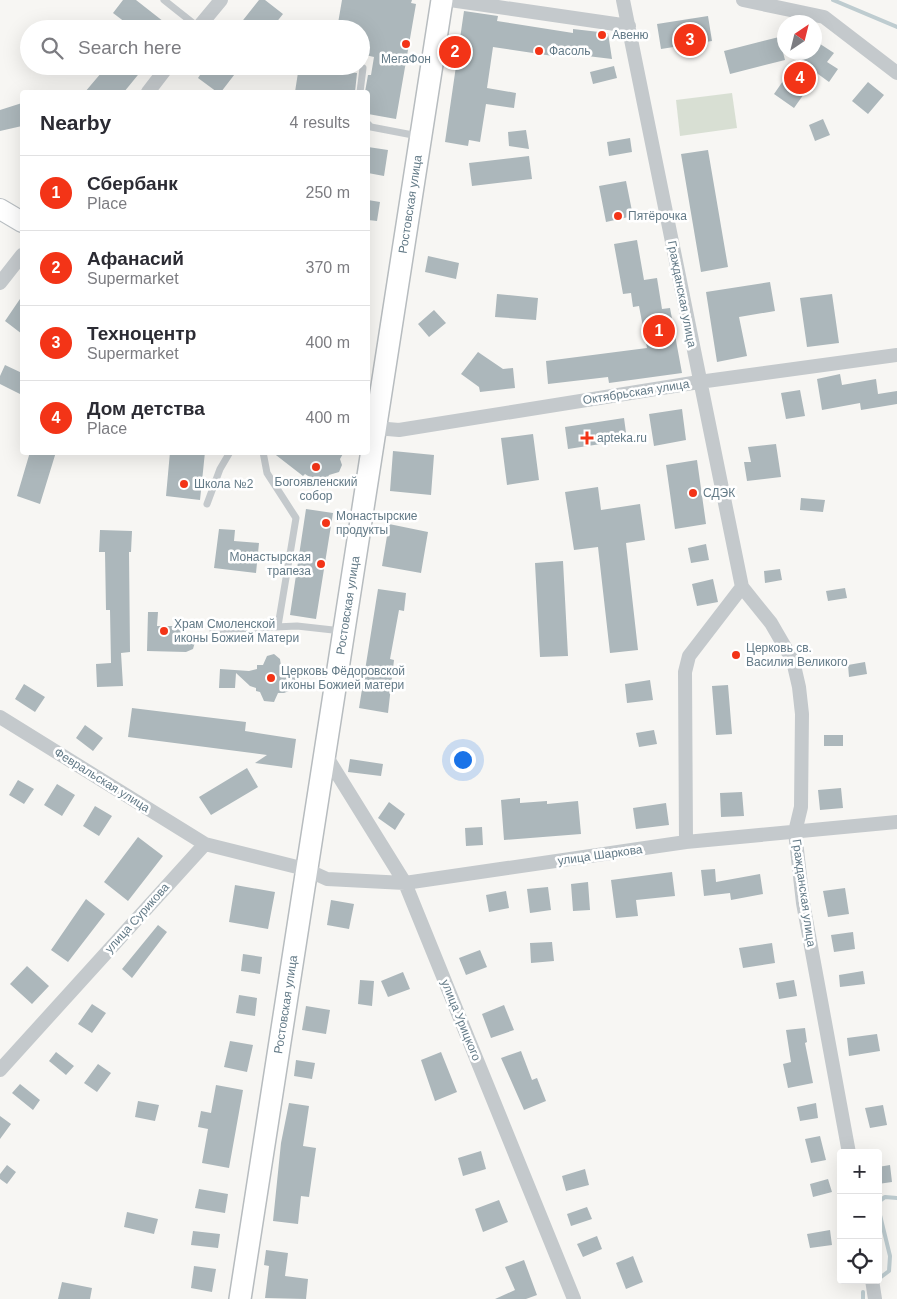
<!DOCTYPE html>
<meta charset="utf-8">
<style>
:root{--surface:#fff;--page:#f7f7f7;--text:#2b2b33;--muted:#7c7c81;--line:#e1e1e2;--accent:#f33417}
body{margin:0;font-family:Arial,sans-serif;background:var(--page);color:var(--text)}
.controls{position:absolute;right:15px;bottom:15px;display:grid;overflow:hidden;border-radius:5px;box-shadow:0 5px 20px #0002}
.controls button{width:45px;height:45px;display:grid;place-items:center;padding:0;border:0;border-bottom:1px solid var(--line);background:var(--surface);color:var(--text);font:25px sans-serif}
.compass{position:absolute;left:777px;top:15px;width:45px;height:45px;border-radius:50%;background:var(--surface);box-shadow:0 5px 20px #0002;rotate:35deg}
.you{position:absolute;left:462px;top:759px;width:18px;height:18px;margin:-12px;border:4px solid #fff;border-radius:50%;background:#1a73e8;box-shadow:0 0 0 8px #1a73e833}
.badge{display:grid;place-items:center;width:32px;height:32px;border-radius:50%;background:var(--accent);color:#fff;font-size:16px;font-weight:700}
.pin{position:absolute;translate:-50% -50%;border:2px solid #fff;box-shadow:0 1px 5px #0006}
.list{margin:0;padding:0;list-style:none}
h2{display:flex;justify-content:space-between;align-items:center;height:65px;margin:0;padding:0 20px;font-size:21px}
h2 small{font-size:16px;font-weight:400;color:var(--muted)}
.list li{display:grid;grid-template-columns:32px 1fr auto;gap:15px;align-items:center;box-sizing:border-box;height:75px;padding:0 20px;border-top:1px solid var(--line)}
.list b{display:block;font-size:19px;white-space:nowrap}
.list p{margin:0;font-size:16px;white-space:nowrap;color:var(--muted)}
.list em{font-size:16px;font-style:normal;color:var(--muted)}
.icon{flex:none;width:28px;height:28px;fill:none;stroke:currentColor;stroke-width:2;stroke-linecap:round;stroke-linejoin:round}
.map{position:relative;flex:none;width:897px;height:1299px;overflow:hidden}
.search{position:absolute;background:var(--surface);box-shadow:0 5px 20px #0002;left:20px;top:20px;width:350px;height:55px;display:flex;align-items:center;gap:12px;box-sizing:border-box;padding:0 18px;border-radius:28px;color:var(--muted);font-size:19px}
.panel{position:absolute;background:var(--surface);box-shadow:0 5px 20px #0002;left:20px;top:90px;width:350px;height:365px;border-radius:5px}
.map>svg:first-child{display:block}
.green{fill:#d8dfd3}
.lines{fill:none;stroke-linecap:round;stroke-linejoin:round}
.stream{stroke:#beccd0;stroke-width:4}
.building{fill:#acb7bb}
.secondary-casing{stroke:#b8bec2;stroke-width:22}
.primary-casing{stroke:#b7bcbf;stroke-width:24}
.service{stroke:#c4c9cc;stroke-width:7}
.minor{stroke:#c4c9cc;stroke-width:14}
.secondary{stroke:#fff;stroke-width:20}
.primary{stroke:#fff;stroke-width:21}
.poi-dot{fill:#f33417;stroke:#fff;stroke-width:2}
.labels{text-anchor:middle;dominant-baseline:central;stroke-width:5;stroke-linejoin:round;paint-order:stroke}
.poi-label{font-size:12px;fill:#637a87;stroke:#fff;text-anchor:start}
.street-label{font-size:12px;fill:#637a87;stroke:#fff}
</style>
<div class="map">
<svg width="897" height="1299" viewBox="0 0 897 1299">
<rect width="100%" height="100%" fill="#f7f6f3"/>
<!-- green -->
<path class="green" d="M732,93L737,128L680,136L676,100Z"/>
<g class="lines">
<!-- stream -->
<path class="stream" d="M833,0L897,27
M878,1202L885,1197L897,1198
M878,1207L890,1256L889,1271L881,1277
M863,1292V1299"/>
</g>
<!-- building -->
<path class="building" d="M123,0H136L173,29H134L113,13Z
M259,0H265L283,14L271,29H236Z
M342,0H412L411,3L416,4L396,119L368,114V92H365L368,75H371L374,57L361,54V29H337Z
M464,11L498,16L497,21L573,33V29L608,33L612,59L554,52L553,56L493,47L487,88L516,93L514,108L486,104L480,142L469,140L468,146L445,142Z
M708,16L712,41L661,49L657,24Z
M779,37L785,60L730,74L724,51Z
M814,40L834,53L827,62L838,69L829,82L818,74L794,108L774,94L803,52H814Z
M107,66H137L142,70L124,92H85Z
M206,66H241L221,92H217L198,78Z
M299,66L357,73L355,92H295Z
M614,66L617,78L593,84L590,72Z
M868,82L884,95L868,114L852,101Z
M22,103V126L0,131V110Z
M823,119L830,135L815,141L809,125Z
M526,130L529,149L509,146L508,132Z
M630,138L632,152L609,156L607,142Z
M368,147L388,150L384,176L368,173Z
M708,150L728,267L701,272L681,154Z
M529,156L532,179L472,186L469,163Z
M626,181L633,216L606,222L599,186Z
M368,200L380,202L377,221L368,220Z
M637,240L644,280L657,278L662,309L670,308L682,373L609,383L608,377L548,384L546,361L647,348L639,306L633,307L631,293L623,294L614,244Z
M428,256L459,263L456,279L425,272Z
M770,282L775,311L739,317L747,356L717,362L706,292Z
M497,294L538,298L536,320L495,317Z
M832,294L839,343L807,347L800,298Z
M22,296V334L5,321Z
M434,310L446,323L429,337L418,324Z
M478,352L503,369L513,368L515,388L480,392L479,387L461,374Z
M5,365L22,373V395L0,384V376Z
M840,374L842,385L876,379L878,394L897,391V404L861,410L860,403L822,410L817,379Z
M800,390L805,416L786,419L781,393Z
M682,409L686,440L654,446L649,414Z
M624,418L627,440L568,449L565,427Z
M533,434L539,480L507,485L501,438Z
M776,444L781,477L747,481L744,462H751L748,447Z
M393,451L434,455L431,495L390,491Z
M30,452H56L40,504L17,496Z
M170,452H205L200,500L166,496Z
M272,452H344L340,459L342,465L339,472L329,475L326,481L319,483L305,474L303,476Z
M697,460L706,524L675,529L666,465Z
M598,487L601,510L640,504L645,540L626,543L638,650L610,653L598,547L574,550L565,492Z
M801,498L825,500L823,512L800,510Z
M306,509L333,513L316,619L290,615Z
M389,524L428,532L421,573L382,566Z
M219,529L235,530L234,541L259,543L256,573L214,568Z
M100,530L132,531L131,552H129L130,652L121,653L123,686L97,687L96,664L111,663L110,610H106L105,552H99Z
M706,544L709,560L691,563L688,548Z
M563,561L568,656L540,657L535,563Z
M780,569L782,580L765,583L764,571Z
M713,579L718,602L697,606L692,584Z
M845,588L847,598L828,601L826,591Z
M378,589L406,593L404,611L399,610L390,659L394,660L388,713L359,708Z
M148,612H158L157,626H183V634L190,636L195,642L193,649L186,652L147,651Z
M274,654L280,659L281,666H287L295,673L298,681L294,689L284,693H278L274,702L264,701L260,692L256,691V688L250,686L236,673L235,688H219L220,669L249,671L257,669V665H263L267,656Z
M865,662L867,674L849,677L848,665Z
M650,680L653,700L627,703L625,684Z
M24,684L45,697L35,712L15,699Z
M728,685L732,734L716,735L712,686Z
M132,708L246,722L245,731L296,739L292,768L255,763L267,755L128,737Z
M85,725L103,738L93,751L76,738Z
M654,730L657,744L639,747L636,733Z
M824,735H843V746H824Z
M350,759L383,764L381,776L348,772Z
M247,768L258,787L211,815L199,797Z
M18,780L34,789L24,804L9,795Z
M57,784L75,795L62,816L44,805Z
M841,788L843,808L820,810L818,790Z
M742,792L744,816L721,817L720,793Z
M520,798V803L547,801V804L578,801L581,834L504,840L501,800Z
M389,802L405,814L395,830L378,818Z
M666,803L669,825L636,829L633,808Z
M95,806L112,816L99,836L83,826Z
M482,827L483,845L466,846L465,828Z
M138,837L163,856L128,901L104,882Z
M715,869L716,882L760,874L763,894L731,900L730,893L704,896L701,870Z
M672,872L675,896L636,900L638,916L616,918L611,880Z
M588,882L590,910L573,911L571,884Z
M235,885L275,892L268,929L229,922Z
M548,887L551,910L530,913L527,889Z
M845,888L849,914L828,917L823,891Z
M506,891L509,908L489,912L486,895Z
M86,899L105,914L68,962L51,950Z
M331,900L354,904L349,929L327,925Z
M158,925L167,932L132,978L122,969Z
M853,932L855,949L834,952L831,935Z
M552,942L554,961L531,963L530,943Z
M772,943L775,963L743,968L739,948Z
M480,950L487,967L466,975L459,958Z
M243,954L262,957L260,974L241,971Z
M27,966L49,986L32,1004L10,984Z
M863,971L865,984L840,987L839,975Z
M403,972L410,989L388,997L381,981Z
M360,980L374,981L372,1006L358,1004Z
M794,980L797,996L779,999L776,983Z
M239,995L257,998L255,1016L236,1013Z
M92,1004L106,1013L92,1033L78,1024Z
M504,1005L514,1030L491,1038L482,1014Z
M306,1006L330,1010L326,1034L302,1030Z
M805,1028L807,1042L805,1043L813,1083L788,1088L783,1064L791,1062L786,1030Z
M877,1034L880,1051L849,1056L847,1038Z
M230,1041L253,1045L247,1072L224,1067Z
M521,1051L532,1080L537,1078L546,1101L524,1110L501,1058Z
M56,1052L74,1066L66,1075L49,1061Z
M441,1052L457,1092L435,1101L421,1060Z
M296,1060L315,1063L312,1079L294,1076Z
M98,1064L111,1073L97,1092L84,1083Z
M20,1084L40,1100L33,1110L12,1093Z
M216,1085L243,1090L229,1168L202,1163L208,1129L198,1127L201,1111L211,1113Z
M138,1101L159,1105L155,1121L135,1117Z
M289,1103L309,1106L303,1146L316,1148L309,1197L301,1196L298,1224L273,1221L281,1143Z
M816,1103L818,1118L800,1121L797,1107Z
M883,1105L887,1125L870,1128L865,1108Z
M0,1116L11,1124L0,1139Z
M820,1136L826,1160L811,1163L805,1139Z
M481,1151L486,1169L463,1176L458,1158Z
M7,1165L16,1172L7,1184L0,1179V1174Z
M890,1165L892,1182L878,1184V1167Z
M585,1169L589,1185L566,1191L562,1176Z
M828,1179L832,1192L813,1197L810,1184Z
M199,1189L228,1194L225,1213L195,1208Z
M499,1200L508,1222L483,1232L475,1209Z
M587,1207L592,1219L571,1226L567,1214Z
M127,1212L158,1219L154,1234L124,1227Z
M830,1230L832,1245L810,1248L807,1234Z
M193,1231L220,1234L218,1248L191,1245Z
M597,1236L602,1249L583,1257L577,1244Z
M266,1250L288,1253L285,1276L308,1279L306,1299L265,1298L269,1266L264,1265Z
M633,1256L643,1282L626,1289L616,1263Z
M524,1260L537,1295L526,1299H495L515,1290L505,1267Z
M194,1266L216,1269L212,1292L191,1288Z
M62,1282L92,1288L90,1299H58Z"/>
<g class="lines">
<defs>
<path id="secondary" d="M0,209L22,222"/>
<g id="primary">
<path id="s1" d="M240,1299L442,0"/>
</g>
</defs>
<!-- secondary casing -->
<use href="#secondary" class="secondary-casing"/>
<!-- primary casing -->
<use href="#primary" class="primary-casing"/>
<!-- service -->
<path class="service" d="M164,0L198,27
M360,92L363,68
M368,124L371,127L418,136
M263,452L267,473L296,518L278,626
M207,504L220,469L230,452
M213,630L297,626L342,631"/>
<!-- minor -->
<path class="minor" d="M450,0L629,26
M623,0L742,587L771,623L793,661L799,687L802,714L801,807L795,832L803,903L849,1153
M743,0L824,17L897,73
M197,29L221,0
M148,92L168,66
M0,283L22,255
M376,428L399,430L699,382L897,355
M0,717L205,844
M325,754L405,883L574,1299
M686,842L685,672L689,656L742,587
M0,1070L205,844L305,869L327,879L405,883L686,842L897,822
M872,1280L875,1299"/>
<!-- secondary -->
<use href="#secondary" class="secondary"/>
<!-- primary -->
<use href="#primary" class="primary"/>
</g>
<!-- markers -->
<g class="poi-dot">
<circle cx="602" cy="35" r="5"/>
<circle cx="406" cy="44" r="5"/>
<circle cx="539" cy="51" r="5"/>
<circle cx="618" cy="216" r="5"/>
<path d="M584.5 430.5h5v5h5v5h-5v5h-5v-5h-5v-5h5z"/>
<circle cx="316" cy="467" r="5"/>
<circle cx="184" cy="484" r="5"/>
<circle cx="693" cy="493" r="5"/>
<circle cx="326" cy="523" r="5"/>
<circle cx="321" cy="564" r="5"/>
<circle cx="164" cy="631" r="5"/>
<circle cx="736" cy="655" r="5"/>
<circle cx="271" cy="678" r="5"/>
</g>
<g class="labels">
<!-- poi labels -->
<g class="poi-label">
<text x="612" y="35">Авеню</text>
<text x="549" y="51">Фасоль</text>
<text x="406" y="59" text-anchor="middle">МегаФон</text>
<text x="628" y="216">Пятёрочка</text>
<text x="597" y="438">apteka.ru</text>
<text x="316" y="482" text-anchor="middle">Богоявленский<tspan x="316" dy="14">собор</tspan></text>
<text x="194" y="484">Школа №2</text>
<text x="703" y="493">СДЭК</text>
<text x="336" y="516">Монастырские<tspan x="336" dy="14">продукты</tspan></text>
<text x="311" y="557" text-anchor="end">Монастырская<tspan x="311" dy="14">трапеза</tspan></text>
<text x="174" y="624">Храм Смоленской<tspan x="174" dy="14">иконы Божией Матери</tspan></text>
<text x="746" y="648">Церковь св.<tspan x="746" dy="14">Василия Великого</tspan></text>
<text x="281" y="671">Церковь Фёдоровской<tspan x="281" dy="14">иконы Божией матери</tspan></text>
</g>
<!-- street labels -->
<g class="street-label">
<text stroke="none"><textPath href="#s1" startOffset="1108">Ростовская улица</textPath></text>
<text transform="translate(682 294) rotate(79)">Гражданская улица</text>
<text transform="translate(636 392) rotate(-9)">Октябрьская улица</text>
<text stroke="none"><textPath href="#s1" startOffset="702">Ростовская улица</textPath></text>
<text transform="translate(102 780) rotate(32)">Февральская улица</text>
<text transform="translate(600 855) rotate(-8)">улица Шаркова</text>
<text transform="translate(804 893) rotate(82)">Гражданская улица</text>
<text transform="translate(137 918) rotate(-48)">улица Сурикова</text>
<text stroke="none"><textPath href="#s1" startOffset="298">Ростовская улица</textPath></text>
<text transform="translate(461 1020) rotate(68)">улица Урицкого</text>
</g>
</g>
</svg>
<div class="controls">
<button>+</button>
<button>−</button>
<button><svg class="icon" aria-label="locate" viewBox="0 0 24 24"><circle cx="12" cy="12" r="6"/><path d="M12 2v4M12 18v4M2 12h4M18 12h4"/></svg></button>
</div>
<svg class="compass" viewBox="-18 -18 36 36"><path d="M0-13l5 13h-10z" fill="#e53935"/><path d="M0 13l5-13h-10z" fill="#7c7c81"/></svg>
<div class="you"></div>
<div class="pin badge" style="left:659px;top:331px">1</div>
<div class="pin badge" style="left:455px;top:52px">2</div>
<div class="pin badge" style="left:690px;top:40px">3</div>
<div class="pin badge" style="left:800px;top:78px">4</div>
<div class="search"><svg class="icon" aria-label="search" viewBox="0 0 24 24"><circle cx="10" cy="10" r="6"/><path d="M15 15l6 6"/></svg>Search here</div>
<section class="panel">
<h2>Nearby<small>4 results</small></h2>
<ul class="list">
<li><span class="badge">1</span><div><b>Сбербанк</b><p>Place</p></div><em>250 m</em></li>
<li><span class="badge">2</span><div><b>Афанасий</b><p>Supermarket</p></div><em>370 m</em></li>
<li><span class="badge">3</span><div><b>Техноцентр</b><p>Supermarket</p></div><em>400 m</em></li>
<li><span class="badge">4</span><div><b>Дом детства</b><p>Place</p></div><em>400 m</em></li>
</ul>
</section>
</div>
